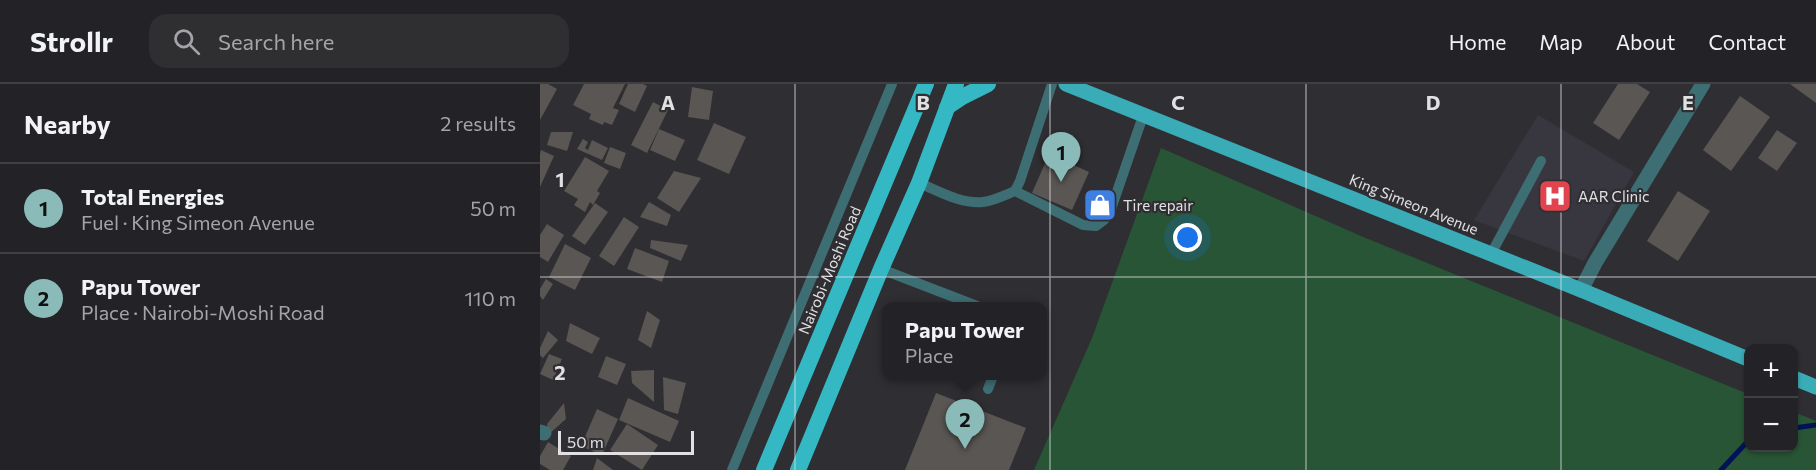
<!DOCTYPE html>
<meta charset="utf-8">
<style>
:root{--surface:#232226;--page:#2f2f32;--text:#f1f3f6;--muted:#a3a4a7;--line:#403f43;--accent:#8bbbb9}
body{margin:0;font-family:Commissioner,sans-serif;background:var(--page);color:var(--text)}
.controls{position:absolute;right:18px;bottom:18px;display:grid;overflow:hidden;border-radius:12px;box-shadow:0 2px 4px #0004}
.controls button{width:54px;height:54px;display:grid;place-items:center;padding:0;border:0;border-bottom:2px solid var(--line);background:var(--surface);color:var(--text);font:30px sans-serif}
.scale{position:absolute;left:18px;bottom:15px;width:136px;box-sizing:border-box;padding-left:6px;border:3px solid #e1e0e3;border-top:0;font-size:16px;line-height:21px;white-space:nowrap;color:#e1e0e3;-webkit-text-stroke:4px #2f2e32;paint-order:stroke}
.you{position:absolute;left:648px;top:154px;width:21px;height:21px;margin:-15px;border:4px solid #fff;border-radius:50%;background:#1a73e8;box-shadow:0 0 0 9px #1a73e833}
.badge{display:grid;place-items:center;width:39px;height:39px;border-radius:50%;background:var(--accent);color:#111;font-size:20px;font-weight:700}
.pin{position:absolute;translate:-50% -50px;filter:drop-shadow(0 2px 3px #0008)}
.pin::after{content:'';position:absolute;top:32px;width:21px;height:18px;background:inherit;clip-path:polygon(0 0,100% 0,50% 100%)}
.popup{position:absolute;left:342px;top:218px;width:165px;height:78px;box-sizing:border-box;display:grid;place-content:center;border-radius:12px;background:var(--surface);filter:drop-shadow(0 2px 4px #0005);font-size:20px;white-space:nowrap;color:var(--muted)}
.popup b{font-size:22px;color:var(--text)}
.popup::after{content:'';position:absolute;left:50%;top:100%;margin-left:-12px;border:12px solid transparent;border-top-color:var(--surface)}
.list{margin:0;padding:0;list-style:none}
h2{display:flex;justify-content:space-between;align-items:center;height:78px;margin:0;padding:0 24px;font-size:26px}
h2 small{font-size:20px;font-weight:400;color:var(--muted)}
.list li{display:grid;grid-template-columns:39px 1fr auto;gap:18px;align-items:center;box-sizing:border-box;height:90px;padding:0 24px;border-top:2px solid var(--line)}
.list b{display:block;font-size:22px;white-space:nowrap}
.list p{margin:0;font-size:20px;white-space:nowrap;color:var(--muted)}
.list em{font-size:20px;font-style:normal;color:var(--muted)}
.icon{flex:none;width:33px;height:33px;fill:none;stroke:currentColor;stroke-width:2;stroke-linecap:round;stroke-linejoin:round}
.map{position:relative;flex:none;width:1276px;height:386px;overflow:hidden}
header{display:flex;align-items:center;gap:36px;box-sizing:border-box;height:84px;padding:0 30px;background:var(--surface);border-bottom:2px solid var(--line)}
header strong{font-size:28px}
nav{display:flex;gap:33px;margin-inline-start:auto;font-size:21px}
.search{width:420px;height:54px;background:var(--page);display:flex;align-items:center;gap:15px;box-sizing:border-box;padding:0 21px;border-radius:18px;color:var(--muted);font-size:22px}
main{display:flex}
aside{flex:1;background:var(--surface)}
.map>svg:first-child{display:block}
.built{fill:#383740}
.green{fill:#285535}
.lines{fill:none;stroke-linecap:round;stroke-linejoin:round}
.stream{stroke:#011354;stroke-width:5}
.building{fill:#595653}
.service{stroke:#3d6e73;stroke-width:10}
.minor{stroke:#3d6e73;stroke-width:15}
.primary{stroke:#39acb7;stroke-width:15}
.trunk{stroke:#34b8c4;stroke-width:16}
.grid{fill:none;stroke:#e1e0e3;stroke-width:1.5;stroke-opacity:0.55}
.labels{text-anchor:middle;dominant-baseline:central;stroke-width:4.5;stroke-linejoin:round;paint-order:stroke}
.poi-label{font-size:15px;fill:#e1e0e3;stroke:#2f2e32;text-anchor:start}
.street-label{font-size:15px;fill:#e1e0e3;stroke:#2f2e32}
.grid-label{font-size:20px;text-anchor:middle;font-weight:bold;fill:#e1e0e3;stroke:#2f2e32;stroke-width:4.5;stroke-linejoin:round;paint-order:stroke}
</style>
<header>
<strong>Strollr</strong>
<div class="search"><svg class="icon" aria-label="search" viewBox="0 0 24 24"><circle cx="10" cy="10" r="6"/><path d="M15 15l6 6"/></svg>Search here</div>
<nav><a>Home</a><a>Map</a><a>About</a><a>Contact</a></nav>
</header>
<main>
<aside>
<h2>Nearby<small>2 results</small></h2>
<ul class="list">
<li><span class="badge">1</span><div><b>Total Energies</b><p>Fuel · King Simeon Avenue</p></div><em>50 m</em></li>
<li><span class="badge">2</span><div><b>Papu Tower</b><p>Place · Nairobi-Moshi Road</p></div><em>110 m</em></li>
</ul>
</aside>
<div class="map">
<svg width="1276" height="386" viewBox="0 0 1276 386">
<rect width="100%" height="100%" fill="#2f2e32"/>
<!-- built -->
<path class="built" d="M998,31L1094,88L1044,177L934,136Z"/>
<!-- green -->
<path class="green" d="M621,64L821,152L1208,310V364H1254V328L1276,337V386H494L552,254Z"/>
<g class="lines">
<!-- stream -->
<path class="stream" d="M1254,344L1276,341
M1181,386L1208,357"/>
</g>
<!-- building -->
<path class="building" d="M0,0H8L17,5L0,36Z
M44,0H85L73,24L79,26L72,41L64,38L63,41L49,35L51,30L33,21Z
M88,0H103L107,2L95,28L79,20Z
M1078,0H1097L1110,8L1079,56L1053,39Z
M1250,0H1276V19Z
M152,3L173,7L169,36L148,33Z
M1200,12L1230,33L1191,87L1163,66Z
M113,18L128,26L107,69L91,61Z
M174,39L206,53L189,90L157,76Z
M119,45L145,56L135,77L110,66Z
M1237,46L1257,59L1237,87L1218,74Z
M11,48H33L27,67L7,61Z
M43,55L48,58L45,64L48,66L52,56L68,64L62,76L37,65Z
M70,63L86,69L80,85L64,79Z
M1,66L14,72L0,103V70Z
M509,70L549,88L532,126L492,109Z
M45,73L69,87L57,107L60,109L53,121L50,118L45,128L34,121L38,115L24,107Z
M134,87L161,94L139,128L117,114Z
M1138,107L1170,127L1138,177L1107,157Z
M109,118L131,131L127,142L100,133Z
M55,119L68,128L45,161L32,152Z
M84,133L99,143L74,182L59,172Z
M7,140L24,151L8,178L0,173V151Z
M111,156L148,161L141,177L110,164Z
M25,160L51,174L35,206L9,193Z
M95,164L129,177L122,198L87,185Z
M6,195L13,200L3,216L0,212V205Z
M107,227L120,236L111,264L98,256Z
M30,239L60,254L52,270L26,257Z
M8,247L18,256L3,274L0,271V264Z
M9,270L22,275L13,296L0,290Z
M66,272L86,280L77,301L58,293Z
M114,286V318L92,299L91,287Z
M123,293L146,299L138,330L124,326Z
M396,309L486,344L469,386H365Z
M88,314L139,337L130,358L79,336Z
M24,319L26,335L9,350L7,340Z
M57,325L78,335L62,371L41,362Z
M87,340L118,361L102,386L70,366Z
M8,358L31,372L23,386H10L0,380V372Z
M57,374L73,386H53Z"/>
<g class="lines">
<!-- service -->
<path class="service" d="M379,99C399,107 420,120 443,118C453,117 465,111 475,107L480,97L512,0
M475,107L543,141L556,142L564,136L570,128L603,32
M951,170L1001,77
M341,185L437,222
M448,305L453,292
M192,386L352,0"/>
<!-- minor -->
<path class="minor" d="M1041,206L1055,179L1163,0
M0,348L4,349"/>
<!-- primary -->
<path class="primary" d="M526,0L1041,206L1208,275
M1254,294L1276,303"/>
<!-- trunk -->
<path class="trunk" d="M407,23L422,13L448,0
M224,386L386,0
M258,386L341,185L379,99L416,0"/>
</g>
<!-- grid -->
<path class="grid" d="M255,0V386M510,0V386M766,0V386M1021,0V386M0,193H1276"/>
<!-- icons -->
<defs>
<symbol id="hospital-square" viewBox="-11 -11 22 22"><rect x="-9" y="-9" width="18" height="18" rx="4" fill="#e0444e" stroke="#2f2e32"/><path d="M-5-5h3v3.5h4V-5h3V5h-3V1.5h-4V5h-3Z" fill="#fff"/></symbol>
<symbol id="shop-square" viewBox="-11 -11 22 22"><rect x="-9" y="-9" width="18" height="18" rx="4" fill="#3f7fe0" stroke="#2f2e32"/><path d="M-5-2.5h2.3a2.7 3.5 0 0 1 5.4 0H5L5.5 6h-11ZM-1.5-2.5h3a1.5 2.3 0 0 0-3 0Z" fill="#fff"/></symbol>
</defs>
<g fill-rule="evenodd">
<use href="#hospital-square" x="996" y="93" width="38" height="38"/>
<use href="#shop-square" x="541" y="102" width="38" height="38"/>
</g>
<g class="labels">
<!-- poi labels -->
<g class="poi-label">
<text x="1038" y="112">AAR Clinic</text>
<text x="583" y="121">Tire repair</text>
</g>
<!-- street labels -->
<g class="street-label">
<text transform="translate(874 120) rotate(22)">King Simeon Avenue</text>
<text transform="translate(289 186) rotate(-67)">Nairobi-Moshi Road</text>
</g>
</g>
<g class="grid-label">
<text x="128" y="26">A</text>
<text x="383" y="26">B</text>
<text x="638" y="26">C</text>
<text x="893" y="26">D</text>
<text x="1148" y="26">E</text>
<text x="20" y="103">1</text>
<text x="20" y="296">2</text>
</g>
</svg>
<div class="controls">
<button>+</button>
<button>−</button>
</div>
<div class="scale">50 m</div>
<div class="you"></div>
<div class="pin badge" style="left:521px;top:98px">1</div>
<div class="pin badge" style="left:425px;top:365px">2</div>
<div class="popup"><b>Papu Tower</b>Place</div>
</div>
</main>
